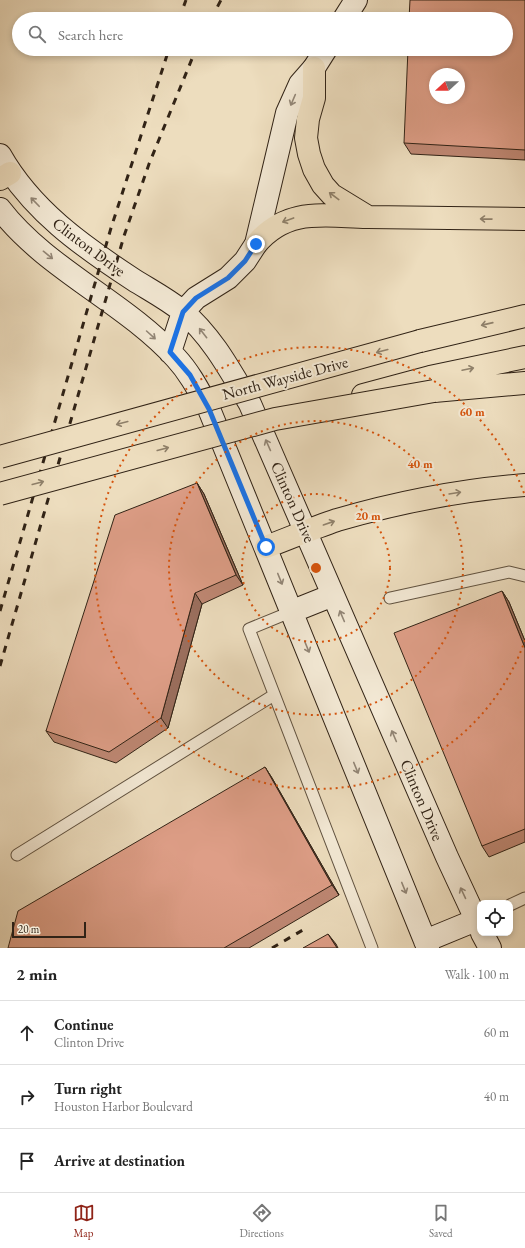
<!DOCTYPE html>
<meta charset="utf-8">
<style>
:root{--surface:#fff;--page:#f2f2f2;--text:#222;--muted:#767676;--line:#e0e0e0;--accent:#8f2418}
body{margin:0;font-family:"EB Garamond",serif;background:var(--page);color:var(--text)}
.controls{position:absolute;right:12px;bottom:12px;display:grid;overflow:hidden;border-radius:8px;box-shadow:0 2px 6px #0003}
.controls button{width:36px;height:36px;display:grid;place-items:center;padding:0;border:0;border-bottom:1px solid var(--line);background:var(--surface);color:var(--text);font:20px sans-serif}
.compass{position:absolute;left:429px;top:68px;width:36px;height:36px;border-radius:50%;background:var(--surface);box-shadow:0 2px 6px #0003;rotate:249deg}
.scale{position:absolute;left:12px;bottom:10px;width:74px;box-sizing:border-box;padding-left:4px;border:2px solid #312316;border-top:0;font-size:11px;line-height:14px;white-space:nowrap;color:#312316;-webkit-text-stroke:3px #f3e9d5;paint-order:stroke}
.stop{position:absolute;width:12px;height:12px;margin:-9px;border:3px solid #1a73e8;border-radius:50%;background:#fff}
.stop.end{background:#1a73e8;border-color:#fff;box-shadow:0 1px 4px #0008}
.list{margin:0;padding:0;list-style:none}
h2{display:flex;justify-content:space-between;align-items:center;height:52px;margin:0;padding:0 16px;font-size:17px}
h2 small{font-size:13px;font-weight:400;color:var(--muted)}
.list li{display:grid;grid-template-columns:26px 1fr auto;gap:12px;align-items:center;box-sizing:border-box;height:64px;padding:0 16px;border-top:1px solid var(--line)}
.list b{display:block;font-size:15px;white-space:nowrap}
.list p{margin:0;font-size:13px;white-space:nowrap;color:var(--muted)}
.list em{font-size:13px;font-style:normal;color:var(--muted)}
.icon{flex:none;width:22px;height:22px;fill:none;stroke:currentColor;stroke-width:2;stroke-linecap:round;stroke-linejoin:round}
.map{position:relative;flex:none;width:525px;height:948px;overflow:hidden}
.search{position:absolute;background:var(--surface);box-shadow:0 2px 6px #0003;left:12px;right:12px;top:12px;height:44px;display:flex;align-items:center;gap:10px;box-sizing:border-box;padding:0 14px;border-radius:22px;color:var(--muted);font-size:15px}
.sheet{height:244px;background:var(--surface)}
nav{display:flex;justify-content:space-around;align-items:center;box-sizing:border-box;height:56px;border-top:1px solid var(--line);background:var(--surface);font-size:11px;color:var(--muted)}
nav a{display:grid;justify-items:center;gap:2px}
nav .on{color:var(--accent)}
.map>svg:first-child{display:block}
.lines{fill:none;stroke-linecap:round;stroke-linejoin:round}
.lane-casing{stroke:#605240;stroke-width:13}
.secondary-casing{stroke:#312316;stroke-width:24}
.primary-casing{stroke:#312316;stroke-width:24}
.lane{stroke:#f3e9d5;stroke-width:11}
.secondary{stroke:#f3e9d5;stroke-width:22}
.primary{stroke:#edddbe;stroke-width:22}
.rail{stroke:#312316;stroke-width:3;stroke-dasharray:7 7;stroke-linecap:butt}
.primary-bridge-casing{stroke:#312316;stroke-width:24;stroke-linecap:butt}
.primary-bridge{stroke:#edddbe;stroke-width:22}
.wall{fill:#bf8874;stroke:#312316}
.shaded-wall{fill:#9b6f5e;stroke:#312316}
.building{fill:#de9e87;stroke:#312316;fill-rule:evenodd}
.oneway{stroke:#928676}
.oneway2{stroke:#8f806a}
.route{stroke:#1a73e8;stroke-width:5}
.ring{fill:none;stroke:#d6540d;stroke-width:2;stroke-dasharray:2 4}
.labels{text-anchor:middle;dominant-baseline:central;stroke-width:4;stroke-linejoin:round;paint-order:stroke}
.street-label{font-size:16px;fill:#312316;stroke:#f3e9d5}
.centre{fill:#d6540d;stroke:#f3e9d5;stroke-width:2}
.ring-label{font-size:12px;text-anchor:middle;font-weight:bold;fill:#d6540d;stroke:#f3e9d5;stroke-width:4;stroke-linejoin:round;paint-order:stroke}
</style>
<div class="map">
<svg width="525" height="948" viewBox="0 0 525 948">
<rect width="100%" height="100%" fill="#edddbe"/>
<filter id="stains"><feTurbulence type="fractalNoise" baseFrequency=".005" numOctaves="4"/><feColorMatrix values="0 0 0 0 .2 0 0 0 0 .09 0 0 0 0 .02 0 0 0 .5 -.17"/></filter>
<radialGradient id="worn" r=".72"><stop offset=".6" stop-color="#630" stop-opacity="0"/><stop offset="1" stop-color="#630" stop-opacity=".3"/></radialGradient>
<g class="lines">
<defs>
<path id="lane" d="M390,598L509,572L525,576
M293,611L249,629L372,948
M17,855L274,695
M510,905L525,898"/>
<path id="secondary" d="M344,19L356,0
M0,155C31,210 82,246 134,280C150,290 167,299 182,311C212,336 231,372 250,404L447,857L480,928
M0,209C46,269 125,302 176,358C190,373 199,391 209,409L428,948
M170,352L183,312L196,298L228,278L245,261L256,244L287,113L300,84L314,68L326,49
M293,611L333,595
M482,933L490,948
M425,941L476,920"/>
<path id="primary" d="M314,68V98L308,119L306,138L309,154L314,169L323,185L332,195L368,217L525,219
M0,179L10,173
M256,244C287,207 324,216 367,217
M420,341L525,316
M434,391L525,383
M363,395L430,377L525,357
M266,547C290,538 313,528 337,520C399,502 461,490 525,485"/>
</defs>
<!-- lane casing -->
<use href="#lane" class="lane-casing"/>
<!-- secondary casing -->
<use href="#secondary" class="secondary-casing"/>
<!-- primary casing -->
<use href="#primary" class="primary-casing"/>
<!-- lane -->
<use href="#lane" class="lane"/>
<!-- secondary -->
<use href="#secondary" class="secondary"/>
<!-- primary -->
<use href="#primary" class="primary"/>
<!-- rail -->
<path class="rail" d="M179,19L186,0
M211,19L221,0
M0,611L111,228L169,49
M0,666L124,236L149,164L196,49
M272,948L308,927"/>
<defs>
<path id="primary-bridge" d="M0,457L420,341
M0,494L275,419L434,391"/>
</defs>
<!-- primary-bridge casing -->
<use href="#primary-bridge" class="primary-bridge-casing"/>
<!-- primary-bridge -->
<use href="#primary-bridge" class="primary-bridge"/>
</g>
<!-- wall -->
<path class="wall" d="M525,0V160L411,154L404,143Z
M197,483L204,494L243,585L202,604L168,728L116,763L54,742L46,731Z
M502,591L509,602L525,641V842L489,857L482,846Z
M265,767L272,778L339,895L249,948H8Z"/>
<!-- shaded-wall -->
<path class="shaded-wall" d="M197,483L204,494L243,585L236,575Z
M502,591L509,602L525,641V648Z
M195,593L202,604L168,728L161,718Z
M265,767L272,778L339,895L332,885Z
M328,934L336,944L338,948H337Z"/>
<!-- building -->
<path class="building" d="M410,0H525V150L404,143L408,49H506V19H409ZM435,74H459V98H435Z
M197,483L236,575L195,593L161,718L109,752L46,731L115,515Z
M502,591L525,648V829L482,846L394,633Z
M265,767L332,885L224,948H8L18,911Z
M328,934L337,948H303Z"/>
<!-- one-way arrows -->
<defs><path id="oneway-shaft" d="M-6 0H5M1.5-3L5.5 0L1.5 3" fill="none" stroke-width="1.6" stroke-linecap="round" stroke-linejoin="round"/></defs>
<g class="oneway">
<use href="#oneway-shaft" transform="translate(293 100) rotate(113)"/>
<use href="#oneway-shaft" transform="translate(35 202) rotate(-134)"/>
<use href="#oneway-shaft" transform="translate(48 255) rotate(39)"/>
<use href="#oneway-shaft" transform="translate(203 333) rotate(-128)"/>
<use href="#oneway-shaft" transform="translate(151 335) rotate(42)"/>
<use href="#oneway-shaft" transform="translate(268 445) rotate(-114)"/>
<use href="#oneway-shaft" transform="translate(280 579) rotate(68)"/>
<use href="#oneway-shaft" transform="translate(342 616) rotate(-113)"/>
<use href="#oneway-shaft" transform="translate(307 647) rotate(68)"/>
<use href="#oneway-shaft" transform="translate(394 736) rotate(-113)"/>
<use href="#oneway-shaft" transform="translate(356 768) rotate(68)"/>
<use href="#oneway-shaft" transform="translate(404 888) rotate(68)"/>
<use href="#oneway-shaft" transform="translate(463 893) rotate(-115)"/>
</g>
<g class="oneway2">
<use href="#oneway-shaft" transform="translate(334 196) rotate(-143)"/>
<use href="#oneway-shaft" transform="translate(486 219) rotate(-179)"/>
<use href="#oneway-shaft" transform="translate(288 220) rotate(160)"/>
<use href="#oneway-shaft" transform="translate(487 324) rotate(167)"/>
<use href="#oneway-shaft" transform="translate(382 351) rotate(165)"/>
<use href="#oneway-shaft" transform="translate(468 369) rotate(-12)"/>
<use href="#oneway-shaft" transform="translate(122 423) rotate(165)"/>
<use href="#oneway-shaft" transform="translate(163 449) rotate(-15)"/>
<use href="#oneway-shaft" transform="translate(38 483) rotate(-15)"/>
<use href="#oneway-shaft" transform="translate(455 493) rotate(-9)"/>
<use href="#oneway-shaft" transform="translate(329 523) rotate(-19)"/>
</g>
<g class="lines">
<!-- route -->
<path class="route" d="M256,244L245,261L228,278L196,298L183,312L170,352L190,375L209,409L266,547"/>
</g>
<!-- distance rings -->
<g class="ring">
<circle cx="316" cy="568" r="74"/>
<circle cx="316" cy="568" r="147"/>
<path d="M525 640A221 221 0 1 1 525 496"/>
</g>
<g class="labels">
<!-- street labels -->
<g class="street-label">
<text transform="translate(89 247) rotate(37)">Clinton Drive</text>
<text transform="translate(285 378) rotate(-15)">North Wayside Drive</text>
<text transform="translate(293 502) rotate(66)">Clinton Drive</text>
<text transform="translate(422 800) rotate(67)">Clinton Drive</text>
</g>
</g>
<circle cx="316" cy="568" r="6" class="centre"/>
<g class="ring-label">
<text x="472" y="416">60 m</text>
<text x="420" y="468">40 m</text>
<text x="368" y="520">20 m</text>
</g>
<rect width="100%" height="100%" filter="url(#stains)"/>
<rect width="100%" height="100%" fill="url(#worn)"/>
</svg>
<div class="controls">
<button><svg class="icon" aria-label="locate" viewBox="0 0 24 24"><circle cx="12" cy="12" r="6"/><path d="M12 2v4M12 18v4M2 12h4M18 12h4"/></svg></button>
</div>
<svg class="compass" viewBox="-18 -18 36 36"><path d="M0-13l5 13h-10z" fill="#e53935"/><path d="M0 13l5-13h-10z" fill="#767676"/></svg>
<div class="scale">20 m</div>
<div class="stop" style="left:266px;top:547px"></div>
<div class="stop end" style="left:256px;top:244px"></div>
<div class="search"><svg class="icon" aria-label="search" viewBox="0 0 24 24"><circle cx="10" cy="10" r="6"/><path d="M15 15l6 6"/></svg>Search here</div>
</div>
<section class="sheet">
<h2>2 min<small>Walk · 100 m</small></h2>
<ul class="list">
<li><svg class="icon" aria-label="ahead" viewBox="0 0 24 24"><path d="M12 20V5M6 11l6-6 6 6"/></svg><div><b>Continue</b><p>Clinton Drive</p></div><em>60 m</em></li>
<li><svg class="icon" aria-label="right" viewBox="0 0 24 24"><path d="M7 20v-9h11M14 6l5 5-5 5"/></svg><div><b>Turn right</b><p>Houston Harbor Boulevard</p></div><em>40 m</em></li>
<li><svg class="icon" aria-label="arrive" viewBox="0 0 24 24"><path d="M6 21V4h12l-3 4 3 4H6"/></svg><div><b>Arrive at destination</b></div></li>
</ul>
</section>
<nav>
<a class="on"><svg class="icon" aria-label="map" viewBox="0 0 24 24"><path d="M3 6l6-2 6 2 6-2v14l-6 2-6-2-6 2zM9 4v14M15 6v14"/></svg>Map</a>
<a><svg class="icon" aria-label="directions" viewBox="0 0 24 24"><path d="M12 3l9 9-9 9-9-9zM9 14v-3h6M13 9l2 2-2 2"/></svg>Directions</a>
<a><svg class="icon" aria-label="saved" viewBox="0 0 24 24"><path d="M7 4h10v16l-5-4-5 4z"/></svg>Saved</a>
</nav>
